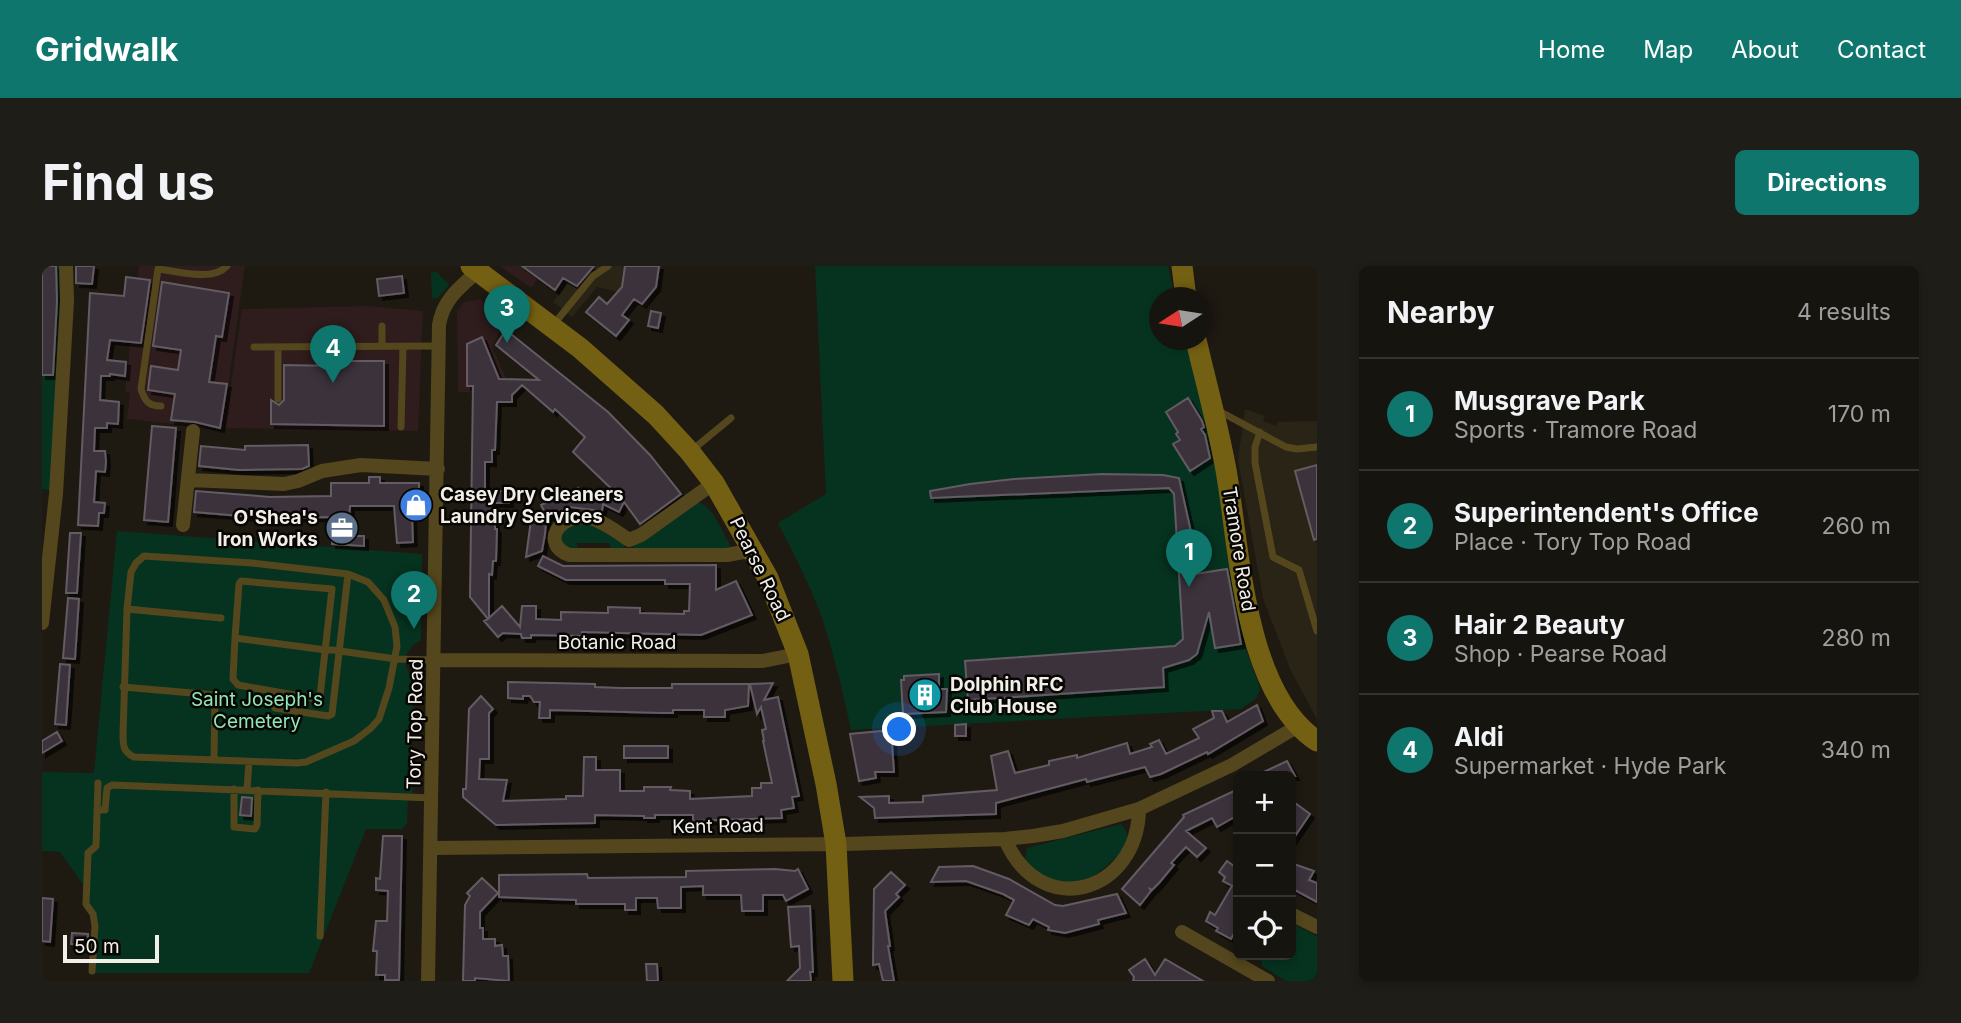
<!DOCTYPE html>
<meta charset="utf-8">
<style>
:root{--surface:#16140e;--page:#1f1d17;--text:#f1f3f6;--muted:#9e9e9e;--line:#35332e;--accent:#0f766e}
body{margin:0;font-family:Inter,sans-serif;background:var(--page);color:var(--text)}
.controls{position:absolute;right:21px;bottom:21px;display:grid;overflow:hidden;border-radius:10px;box-shadow:0 4px 10px #0003}
.controls button{width:63px;height:63px;display:grid;place-items:center;padding:0;border:0;border-bottom:2px solid var(--line);background:var(--surface);color:var(--text);font:35px sans-serif}
.compass{position:absolute;left:1107px;top:21px;width:63px;height:63px;border-radius:50%;background:var(--surface);box-shadow:0 4px 10px #0003;rotate:258deg}
.scale{position:absolute;left:21px;bottom:18px;width:96px;box-sizing:border-box;padding-left:7px;border:4px solid #f2efe9;border-top:0;font-size:19px;line-height:24px;white-space:nowrap;color:#f2efe9;-webkit-text-stroke:5px #070603;paint-order:stroke}
.you{position:absolute;left:858px;top:464px;width:24px;height:24px;margin:-18px;border:5px solid #fff;border-radius:50%;background:#1a73e8;box-shadow:0 0 0 10px #1a73e833}
.badge{display:grid;place-items:center;width:46px;height:46px;border-radius:50%;background:var(--accent);color:#fff;font-size:23px;font-weight:700}
.pin{position:absolute;translate:-50% -58px;filter:drop-shadow(0 2px 4px #0008)}
.pin::after{content:'';position:absolute;top:37px;width:24px;height:21px;background:inherit;clip-path:polygon(0 0,100% 0,50% 100%)}
.list{margin:0;padding:0;list-style:none}
h2{display:flex;justify-content:space-between;align-items:center;height:91px;margin:0;padding:0 28px;font-size:30px}
h2 small{font-size:23px;font-weight:400;color:var(--muted)}
.list li{display:grid;grid-template-columns:46px 1fr auto;gap:21px;align-items:center;box-sizing:border-box;height:112px;padding:0 28px;border-top:2px solid var(--line)}
.list b{display:block;font-size:26px;white-space:nowrap}
.list p{margin:0;font-size:23px;white-space:nowrap;color:var(--muted)}
.list em{font-size:23px;font-style:normal;color:var(--muted)}
.icon{flex:none;width:38px;height:38px;fill:none;stroke:currentColor;stroke-width:2;stroke-linecap:round;stroke-linejoin:round}
.map{position:relative;flex:none;width:1275px;height:715px;overflow:hidden;border-radius:10px}
header{display:flex;align-items:center;gap:42px;box-sizing:border-box;height:98px;padding:0 35px;background:var(--accent);color:#fff}
header strong{font-size:33px}
nav{display:flex;gap:38px;margin-inline-start:auto;font-size:24px}
.intro{display:flex;align-items:center;justify-content:space-between;box-sizing:border-box;height:168px;padding:0 42px}
h1{margin:0;font-size:49px}
.button{padding:18px 32px;border-radius:10px;background:var(--accent);color:#fff;font-size:24px;font-weight:700}
main{display:flex;gap:42px;padding:0 42px}
aside{flex:1;background:var(--surface);border-radius:10px;box-shadow:0 4px 10px #0003}
.map>svg:first-child{display:block}
.commercial{fill:#2f1c1d}
.built{fill:#292415}
.green{fill:#06331f}
.building{fill:#3b333a;stroke:#635b63;stroke-width:2;filter:url(#shadow)}
.lines{fill:none;stroke-linecap:round;stroke-linejoin:round}
.lane{stroke:#54471d;stroke-width:7}
.street{stroke:#54471d;stroke-width:14}
.secondary{stroke:#746012;stroke-width:21}
.labels{text-anchor:middle;dominant-baseline:central;stroke-width:5;stroke-linejoin:round;paint-order:stroke}
.poi-label{font-size:19px;font-weight:bold;fill:#f2efe9;stroke:#070603;text-anchor:start}
.street-label{font-size:19px;fill:#f2efe9;stroke:#070603}
.park-label{font-size:19px;fill:#90e6b6;stroke:#070603}
</style>
<header>
<strong>Gridwalk</strong>
<nav><a>Home</a><a>Map</a><a>About</a><a>Contact</a></nav>
</header>
<div class="intro"><h1>Find us</h1><a class="button">Directions</a></div>
<main>
<div class="map">
<svg width="1275" height="715" viewBox="0 0 1275 715">
<defs>
<filter id="shadow"><feDropShadow dx="4" dy="4" stdDeviation="0" flood-color="#0009"/></filter>
</defs>
<rect width="100%" height="100%" fill="#1e1a12"/>
<!-- commercial -->
<path class="commercial" d="M97,0H203L180,163L85,153L88,127L83,126Z
M458,0H505L489,22Z
M437,33L464,51L450,81L468,121L467,128L416,126L415,45L422,36Z
M325,40L381,45L376,165L183,162L200,43Z"/>
<!-- built -->
<path class="built" d="M538,0H620L604,42L577,26L555,21L530,51L511,36Z
M1203,143L1223,150L1221,155L1234,160L1236,156L1275,155V453L1248,403L1221,332L1196,194Z"/>
<!-- green -->
<path class="green" d="M0,0H21L9,224L0,223Z
M773,0H1126L1133,31L1118,32V74H1144L1172,191L1201,375L1218,422L1215,432L1199,443L809,464C801,426 792,388 780,352C768,319 752,288 736,257L784,228Z
M389,6H395L407,19L396,32H390Z
M655,236C671,240 678,262 686,275L688,280L685,286L591,283V279Z
M541,254L582,277V282L580,284L570,286L567,277H534L537,285L529,286L518,274L521,262Z
M75,265L380,288L379,374L371,379L364,389V401L373,417L365,511L371,512L370,534H366L365,557L360,563H324L267,707H47L51,650L43,621L18,586L0,585V506L52,507Z
M1079,558L1085,567V579C1067,599 1041,628 1010,615C1000,611 991,601 983,595L985,582Z
M1249,657L1275,670V715H1244L1220,700L1218,689H1249Z"/>
<!-- building -->
<path class="building" d="M0,0H14L15,35L11,109H0Z
M34,0H52L50,18L34,17Z
M480,0H552L535,20L521,12L513,24Z
M583,0H617L614,21L600,38L592,33L580,49L587,54L574,70L544,46L557,31L565,38L580,21Z
M360,10L362,27L337,30L335,13Z
M84,11L108,14L99,77L68,74L65,94L84,96L83,110L68,108V110H59L58,134L77,136L76,158L65,157V162H53L52,185H63L64,196L63,206L54,205L52,236L63,237L62,247H57L56,260L36,259L48,27L82,30Z
M120,16L187,27L180,71L174,70L167,116L185,118L178,162L153,156L129,154L133,128L106,124L109,100L136,104L139,84L111,80Z
M609,45L619,47L616,62L606,60Z
M464,64L566,146L608,189L639,228L598,258L582,236L577,246L561,238L560,245L527,241L505,251L499,239L536,222V227L579,232L531,186L543,171L513,143L511,146L480,119L470,129V136H455L453,184H450V196H443V225H468L467,237H450V257H453V263H455L454,295H451L450,309L447,308V352L460,340L478,361L480,340H494V353L519,354V346L566,347V341L598,342V347L642,348V345H647L648,318H623V314H524L496,300L501,290L521,300L674,299V324L694,315L710,349L659,369L540,366V370L489,369V372H480L479,368L461,367L456,371L442,355L446,353L428,331L431,120H425V78L440,71L457,113L497,114L454,79Z
M295,95H342V160L229,158V134L237,139L242,134V99L295,100Z
M1146,132L1160,155L1162,161L1159,163L1163,169L1168,192L1148,205L1131,178L1138,174L1134,168L1136,166L1124,146Z
M110,160L134,162L126,256L102,254Z
M266,179L267,200L260,203L197,204L157,200L159,180L203,184V180Z
M1275,199V273L1272,274L1253,205Z
M1060,208L1121,209L1137,212L1151,275L1153,308L1185,303L1199,378L1173,382L1167,346L1155,388L1147,394L1121,402L1122,421L926,434L923,395L1133,380L1141,373L1132,228L1127,222L889,232L888,225L928,218L972,213Z
M327,211H338V217H377V232L375,233V240H372V250H370L371,276L355,277L352,240H308L306,270H322V280L290,278L291,251L223,252L152,246L154,225L228,231L289,230V217H327Z
M489,254L504,256L503,268L500,285L484,291Z
M28,267H39L35,327H24Z
M26,332L37,333L33,393L21,392Z
M18,398L28,399L24,459L13,458Z
M897,408V423H905L904,446L861,448L859,414H862V410Z
M466,416L553,418V421L578,422H630V418H707L706,440L683,444V451H662V444H631V447H621L508,444V452H497L498,436H492L488,430H481V433L466,432Z
M731,417L722,434L736,431L757,530L750,531L752,542L739,544L740,552L651,555V549H613V552H602V550L553,549V557L454,559L421,531V523H424L427,443L439,430L451,443L447,447V493H438L437,513L465,514L461,535L524,533V530H541L542,491H554V504H578V525H602V521H629L628,524L648,525V533L710,530V522H719V517H730L721,475H722L720,464L724,463L719,441L715,448L708,418Z
M1215,439L1221,455L1166,488L1165,486L1119,508L1108,511L1103,501L1045,516L1044,513L954,537V548L833,552L832,542L818,531L847,530V537L881,536V530L955,524L949,490L966,485L973,507L1007,499V495L1035,489V492L1085,477L1088,488L1110,481L1108,478L1117,474L1124,488L1157,472L1151,463L1172,452L1170,445H1180L1185,456Z
M924,458V470H913V459Z
M849,464L852,506H833L834,512L817,515L808,468Z
M15,466L20,475L0,487V475Z
M582,480H626V492H582Z
M1245,495L1253,510H1213Z
M1196,523V549L1175,561L1170,552L1144,565L1164,582L1155,591L1144,581L1129,597L1132,599L1117,617L1110,624L1108,623L1109,625L1098,639L1080,623L1142,551L1141,549Z
M200,531L210,532L209,550L198,549Z
M1249,534L1268,548L1249,576Z
M341,570H360L357,714H343V709H334L335,685H331L334,655H345L346,625L334,624V612L338,613Z
M1185,595L1196,603V660L1189,673L1174,665L1176,662L1164,655L1168,646L1173,649L1190,620L1181,615L1183,611L1177,606Z
M1249,597L1272,605L1267,614L1275,617V636L1249,622Z
M931,600L967,613L1013,639L1021,640L1075,628L1084,647L1056,654L1057,658L1023,667L1006,664L1007,661L991,653L987,659L964,649L972,634L961,628L924,615L889,616L897,601Z
M733,603L753,605L756,603L766,623L744,635L741,629H721V645H700L699,629H661V620L639,621V642H616L615,632H594V644H583V638H534V634L457,631V609L545,608L546,612L644,611V605Z
M849,606L863,619L854,628L857,631L843,645L848,680H846L852,715H841L837,698L831,699L832,623Z
M440,612L456,627L438,646V662H441V673H453V680L460,679L461,690H466L467,715L433,712V715H421L423,639L428,630L425,627Z
M0,632L11,633L8,676L0,675Z
M768,640L771,706H768L769,715H745L758,702L757,680L749,681L746,641Z
M30,667L46,668V679L29,678Z
M1103,693L1113,709L1123,693L1161,715H1091L1092,711L1087,704Z
M604,698H615L616,715H605Z"/>
<g class="lines">
<!-- lane -->
<path class="lane" d="M512,58L551,10L566,0
M340,80V60
M212,81L397,80
M236,133V81
M119,140C106,140 103,135 99,123L116,3C136,5 170,16 185,0
M1177,145L1244,181L1255,183L1275,181
M359,161L361,81
M1218,166L1213,181V197L1231,291L1257,304L1275,365
M649,185L689,152
M102,290L210,297L306,308L326,316L342,334L353,361L355,380L347,422L337,453L329,462L312,475L264,496L255,497L92,491C81,486 81,479 81,468L85,343L89,306L94,297Z
M85,343L179,352
M193,372L191,413L196,419L275,433L278,430L290,323L199,315L197,318L193,372L284,384H291L354,393L392,394
M81,421L173,429L172,493
M233,442L286,450L290,448L306,308
M192,523V561L213,563L215,559L216,524
M205,523L207,496
M55,544H63L65,522L70,519L390,532
M278,670L284,526
M50,705L53,660L51,648L44,638L46,587L54,580L56,517"/>
<!-- street -->
<path class="street" d="M146,214L242,218L256,215L280,205L319,199L396,203
M141,259L151,165
M587,274C575,266 561,255 547,252C517,246 498,278 527,289H685L701,286L710,282
M587,274L599,269L672,217
M0,357L14,228L25,35L24,0
M393,394L721,395L756,388
M963,573C998,656 1096,627 1097,543
M390,582L803,578L963,573L991,570L1021,565L1097,543L1190,499L1256,460
M1249,648L1275,661
M1140,666L1226,715
M386,715L397,59C401,34 417,22 435,6"/>
<!-- secondary -->
<path class="secondary" d="M429,0L538,82L614,149L648,186L672,217L726,312L756,388L784,518L794,578L801,715
M1140,0L1144,32
M1154,74C1164,117 1176,160 1184,204C1198,285 1202,426 1275,475"/>
</g>
<!-- icons -->
<defs>
<symbol id="shop-disc" viewBox="-11 -11 22 22"><circle r="9.5" fill="#3f7fe0" stroke="#070603"/><path d="M-5-2.5h2.3a2.7 3.5 0 0 1 5.4 0H5L5.5 6h-11ZM-1.5-2.5h3a1.5 2.3 0 0 0-3 0Z" fill="#fff"/></symbol>
<symbol id="office-disc" viewBox="-11 -11 22 22"><circle r="9.5" fill="#5c6f8a" stroke="#070603"/><path d="M-6-3h4V-5.5h4V-3h4V5H-6ZM-1-4.5V-3h2v-1.5ZM-6 0V1H6V0Z" fill="#fff"/></symbol>
<symbol id="building-disc" viewBox="-11 -11 22 22"><circle r="9.5" fill="#0f9aa8" stroke="#070603"/><path d="M-4-6H4V6H1V3H-1V6H-4ZM-2.5-4.3h1.7v1.8h-1.7ZM.8-4.3h1.7v1.8H.8ZM-2.5-1h1.7V.8h-1.7ZM.8-1h1.7V.8H.8Z" fill="#fff"/></symbol>
</defs>
<g fill-rule="evenodd">
<use href="#shop-disc" x="355" y="220" width="38" height="38"/>
<use href="#office-disc" x="281" y="243" width="38" height="38"/>
<use href="#building-disc" x="864" y="410" width="38" height="38"/>
</g>
<g class="labels">
<!-- poi labels -->
<g class="poi-label">
<text x="398" y="228">Casey Dry Cleaners<tspan x="398" dy="22">Laundry Services</tspan></text>
<text x="276" y="251" text-anchor="end">O'Shea's<tspan x="276" dy="22">Iron Works</tspan></text>
<text x="908" y="418">Dolphin RFC<tspan x="908" dy="22">Club House</tspan></text>
</g>
<!-- street labels -->
<g class="street-label">
<text transform="translate(1197 283) rotate(81)">Tramore Road</text>
<text transform="translate(718 303) rotate(64)">Pearse Road</text>
<text x="575" y="376">Botanic Road</text>
<text transform="translate(373 458) rotate(-89)">Tory Top Road</text>
<text transform="translate(676 560) rotate(-1)">Kent Road</text>
</g>
<!-- park labels -->
<g class="park-label">
<text x="215" y="433">Saint Joseph's<tspan x="215" dy="22">Cemetery</tspan></text>
</g>
</g>
</svg>
<div class="controls">
<button>+</button>
<button>−</button>
<button><svg class="icon" aria-label="locate" viewBox="0 0 24 24"><circle cx="12" cy="12" r="6"/><path d="M12 2v4M12 18v4M2 12h4M18 12h4"/></svg></button>
</div>
<svg class="compass" viewBox="-18 -18 36 36"><path d="M0-13l5 13h-10z" fill="#e53935"/><path d="M0 13l5-13h-10z" fill="#9e9e9e"/></svg>
<div class="scale">50 m</div>
<div class="you"></div>
<div class="pin badge" style="left:1147px;top:321px">1</div>
<div class="pin badge" style="left:372px;top:363px">2</div>
<div class="pin badge" style="left:465px;top:77px">3</div>
<div class="pin badge" style="left:291px;top:117px">4</div>
</div>
<aside>
<h2>Nearby<small>4 results</small></h2>
<ul class="list">
<li><span class="badge">1</span><div><b>Musgrave Park</b><p>Sports · Tramore Road</p></div><em>170 m</em></li>
<li><span class="badge">2</span><div><b>Superintendent's Office</b><p>Place · Tory Top Road</p></div><em>260 m</em></li>
<li><span class="badge">3</span><div><b>Hair 2 Beauty</b><p>Shop · Pearse Road</p></div><em>280 m</em></li>
<li><span class="badge">4</span><div><b>Aldi</b><p>Supermarket · Hyde Park</p></div><em>340 m</em></li>
</ul>
</aside>
</main>
